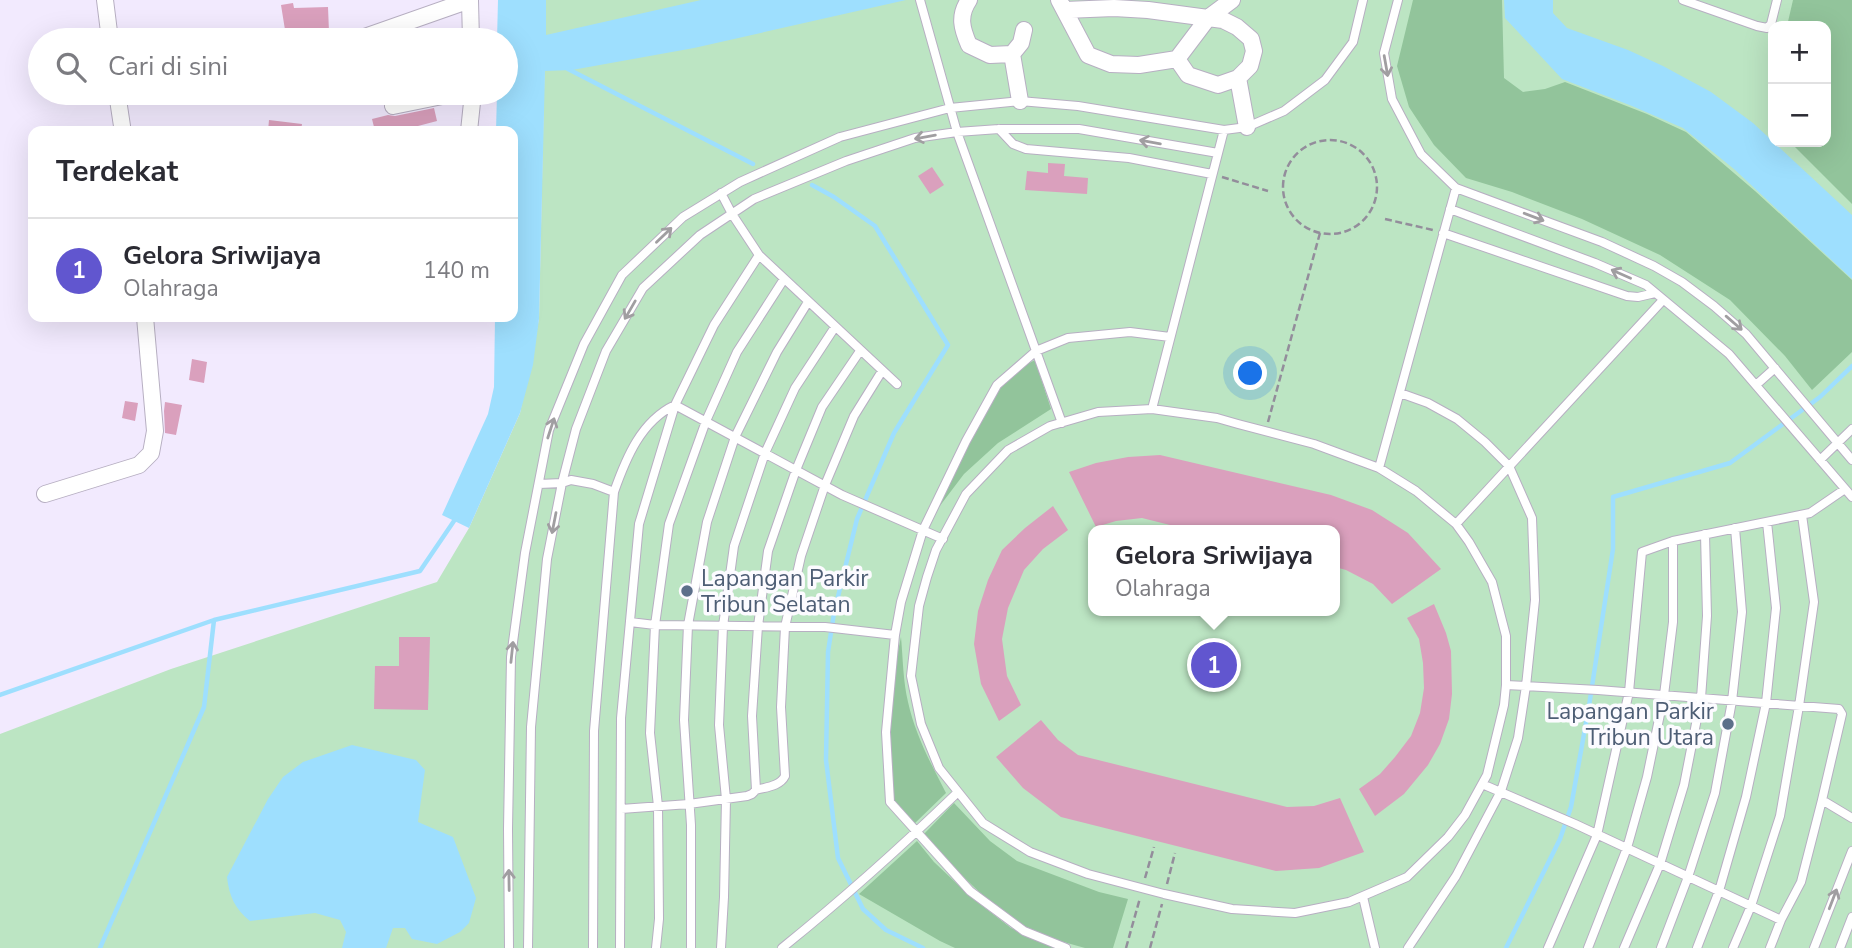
<!DOCTYPE html>
<html lang="id">
<meta charset="utf-8">
<style>
:root{--surface:#fff;--page:#f2f2f3;--text:#2b2b33;--muted:#7c7c81;--line:#e1e1e2;--accent:#6156cf}
body{margin:0;font-family:"Nunito Sans",sans-serif;background:var(--page);color:var(--text)}
.controls{position:absolute;right:21px;top:21px;display:grid;overflow:hidden;border-radius:14px;box-shadow:0 7px 28px #0002}
.controls button{width:63px;height:63px;display:grid;place-items:center;padding:0;border:0;border-bottom:2px solid var(--line);background:var(--surface);color:var(--text);font:35px sans-serif}
.you{position:absolute;left:1251px;top:374px;width:24px;height:24px;margin:-18px;border:5px solid #fff;border-radius:50%;background:#1a73e8;box-shadow:0 0 0 10px #1a73e833}
.badge{display:grid;place-items:center;width:46px;height:46px;border-radius:50%;background:var(--accent);color:#fff;font-size:23px;font-weight:700}
.pin{position:absolute;translate:-50% -50%;border:4px solid #fff;box-shadow:0 2px 7px #0006}
.popup{position:absolute;left:1088px;top:525px;width:252px;height:91px;box-sizing:border-box;display:grid;place-content:center;border-radius:14px;background:var(--surface);filter:drop-shadow(0 2px 5px #0005);font-size:23px;white-space:nowrap;color:var(--muted)}
.popup b{font-size:26px;color:var(--text)}
.popup::after{content:'';position:absolute;left:50%;top:100%;margin-left:-14px;border:14px solid transparent;border-top-color:var(--surface)}
.list{margin:0;padding:0;list-style:none}
h2{display:flex;justify-content:space-between;align-items:center;height:91px;margin:0;padding:0 28px;font-size:30px}
h2 small{font-size:23px;font-weight:400;color:var(--muted)}
.list li{display:grid;grid-template-columns:46px 1fr auto;gap:21px;align-items:center;box-sizing:border-box;height:105px;padding:0 28px;border-top:2px solid var(--line)}
.list b{display:block;font-size:26px;white-space:nowrap}
.list p{margin:0;font-size:23px;white-space:nowrap;color:var(--muted)}
.list em{font-size:23px;font-style:normal;color:var(--muted)}
.icon{flex:none;width:38px;height:38px;fill:none;stroke:currentColor;stroke-width:2;stroke-linecap:round;stroke-linejoin:round}
.map{position:relative;flex:none;width:1852px;height:948px;overflow:hidden}
.search{position:absolute;background:var(--surface);box-shadow:0 7px 28px #0002;left:28px;top:28px;width:490px;height:77px;display:flex;align-items:center;gap:18px;box-sizing:border-box;padding:0 24px;border-radius:38px;color:var(--muted);font-size:26px}
.panel{position:absolute;background:var(--surface);box-shadow:0 7px 28px #0002;left:28px;top:126px;width:490px;height:196px;border-radius:14px}
.map>svg:first-child{display:block}
.green{fill:#bce5c3;fill-rule:evenodd}
.forest{fill:#92c49b}
.water{fill:#9edffe}
.lines{fill:none;stroke-linecap:round;stroke-linejoin:round}
.stream{stroke:#9edffe;stroke-width:4.5}
.building{fill:#daa0bd}
.lane-casing{stroke:#b7afc2;stroke-width:10}
.street-casing{stroke:#b7afc2;stroke-width:18}
.path{stroke:#938d9b;stroke-width:2.5;stroke-dasharray:7 3.5;stroke-linecap:butt}
.lane{stroke:#fff;stroke-width:8}
.street{stroke:#fff;stroke-width:16}
.oneway{stroke:#a09ea1}
.service-dot{fill:#5c6f8a;stroke:#fcfbff;stroke-width:2.5}
.labels{text-anchor:middle;dominant-baseline:central;stroke-width:7;stroke-linejoin:round;paint-order:stroke}
.service-label{font-size:23px;fill:#4e5e75;stroke:#fcfbff;text-anchor:start}
</style>
<div class="map">
<svg width="1852" height="948" viewBox="0 0 1852 948">
<rect width="100%" height="100%" fill="#f2eafe"/>
<!-- green -->
<path class="green" d="M546,0H1852V948H0V734L171,669L437,582L469,528L520,413L539,319ZM1773,26H1826V142H1773ZM1093,530H1335V611H1093Z"/>
<!-- forest -->
<path class="forest" d="M1413,0H1502L1504,78L1523,92L1545,89L1565,82L1647,114L1686,132L1755,191L1852,280V352L1812,390L1785,356L1730,300L1660,255L1582,219L1512,192L1466,178L1434,145L1409,107L1397,66Z
M1793,0H1852V204L1790,142H1826V26H1787Z
M1035,360L1051,409L998,443L964,474L936,511L956,464L996,390L1020,368Z
M901,637C903,659 903,681 908,702C915,734 931,764 946,793L913,825L901,813L890,793L887,732L892,681Z
M954,803L990,841L1017,861L1099,892L1128,899L1113,948H1085L1060,941L1024,926L991,903L955,869L923,835Z
M917,841L934,862L971,897L1011,928L1058,948H955L940,941L859,894Z"/>
<!-- water -->
<path class="water" d="M498,0H546V35L701,0H906L694,48L572,70L545,71L539,319L533,365L520,413L469,528L442,515L488,414L494,387L495,317H513V131H496L497,93H506V40H497Z
M1504,0H1553V13L1567,28L1628,50L1663,66L1711,92L1753,123L1852,215V279L1734,169L1683,128L1632,106L1562,79L1505,18Z
M352,745L416,760L425,770L418,822L453,837L476,898L469,923L460,932L437,944L412,939L405,928H393L386,948H342L346,932L340,920L315,913L250,921C235,909 229,896 227,877L268,799L283,777L303,762Z"/>
<g class="lines">
<!-- stream -->
<path class="stream" d="M568,69L753,164
M812,185L834,197L875,226L948,345L894,433L857,519L834,613L828,652L826,760L838,858L863,909L886,930L923,948
M0,695L214,620L420,571L456,518
M100,948L204,707L214,620
M1506,948L1560,839L1571,807L1589,706L1613,549V497L1730,463L1820,397L1852,366"/>
</g>
<!-- building -->
<path class="building" d="M293,3L294,8L328,7L329,32H305L286,36L281,5Z
M434,108L437,121L399,131H375L372,119L388,115L395,116Z
M269,120L302,124L301,131H268Z
M1048,163L1065,164L1064,176L1088,178L1087,194L1025,190L1027,171L1048,173Z
M932,167L944,185L930,194L918,176Z
M192,359L207,362L204,383L189,380Z
M125,401L138,403L135,421L122,418Z
M165,402L182,405L176,435L165,433L164,411Z
M1160,455L1331,495L1372,510L1408,533L1441,569L1392,604L1373,584L1346,570L1335,567V530H1190L1142,518L1116,521L1096,527L1069,472L1096,463L1128,457Z
M1053,506L1068,530L1043,549L1024,570L1008,608L1002,639L1007,676L1021,705L999,721L981,684L974,644L978,611L988,580L1002,550L1025,528Z
M1434,604L1446,633L1451,651L1452,694L1449,719L1440,744L1428,765L1404,794L1375,816L1359,789L1380,774L1395,757L1411,736L1420,713L1424,688L1423,663L1419,639L1407,618Z
M399,637H430L428,710L374,709L375,666H399Z
M1041,720L1058,740L1078,755L1287,807L1314,806L1340,798L1364,852L1319,868L1276,871L1061,817L1023,788L996,757Z"/>
<g class="lines">
<defs>
<path id="lane" d="M920,0L957,132L1062,423
M1398,0L1384,53L1392,99L1421,154L1456,188L1602,242L1654,266L1682,282L1714,306L1746,334L1852,460
M1683,0L1757,26L1767,28L1771,24L1777,0
M999,129L1013,144L1026,149L1129,158L1212,174
M721,193L732,214L759,255
M1450,209L1595,263L1646,285L1729,354L1852,497
M1443,233L1627,296L1638,297L1655,293
M1756,385L1775,368
M1400,393L1428,403L1457,419L1485,442L1509,466L1532,518L1535,600L1526,686L1518,738L1501,791L1456,876L1408,948
M1152,409L1217,418L1238,424L1314,444L1379,468L1416,491L1456,524L1469,542L1492,582L1506,636V685L1504,705L1487,775L1465,815L1448,837L1407,877L1349,902L1295,913L1232,909L1164,894L1088,874L1030,852L983,823L939,768L921,724L911,676L919,606L927,577L936,550L966,494L1008,450L1050,426L1098,412Z
M1152,409L1224,130
M1820,460L1852,429
M1379,468L1456,188
M539,484L562,483L571,480L593,484L614,492
M1456,524L1663,300
M630,622L655,625L825,627L895,635
M1506,685L1598,690L1839,709L1842,714L1822,800L1852,818
M1482,784L1575,824L1781,920
M756,790C767,787 780,786 785,776L781,707L785,627L801,556L825,485L854,416L882,371
M621,809L689,804L747,796L752,794L756,790L752,716L758,626L768,551L796,470L822,407L860,351
M1363,897L1375,948
M509,948L508,829L511,657L525,553L549,430L584,344L622,275L683,217L740,182L840,137L950,108L1020,101L1078,106L1224,130L1247,127L1284,111L1325,80L1353,42L1363,0
M528,948L531,727L547,559L562,483L576,429L606,351L643,288L700,235L754,199L846,161L915,138L957,132L999,129H1079L1218,153
M593,948L594,731L614,492C626,458 641,421 675,405L842,495L943,539
M620,948L621,718L639,524L675,405L714,325L759,255L897,384
M656,948L659,919L658,806L650,733L655,625L669,524L706,421L737,352L784,279
M691,948V825L684,720L688,625L707,522L735,437L777,352L808,302
M721,948L724,897L726,799L719,725L723,626L734,546L765,453L795,388L835,327
M782,948C843,899 901,847 957,793
M1066,948L1024,931L970,891L890,802L886,732L895,635L901,602L923,530L966,441L997,385L1036,351L1068,338L1130,332L1170,337
M1548,948L1597,835L1629,692L1642,552L1673,541L1810,513L1845,489
M1588,948L1627,848L1647,777L1664,695L1673,622V541
M1624,948L1660,864L1684,785L1701,698L1707,616L1705,534
M1661,948L1688,877L1715,793L1732,701L1742,612L1735,528
M1697,948L1719,891L1746,797L1766,703L1776,608L1767,522
M1733,948L1751,906L1780,816L1799,706L1814,602L1802,515
M1770,948L1781,920L1801,882L1822,800
M1814,948L1852,851
M1840,948L1852,917"/>
<path id="street" d="M105,0L110,40
M969,0C958,16 962,29 969,45L990,55L1012,54L1021,43L1024,30
M1059,0L1088,55L1111,64L1139,65L1177,59L1208,18L1232,0
M470,1L471,40
M1065,10L1114,8L1148,10L1223,20L1237,27L1251,39L1254,51L1250,66L1238,78L1218,85L1188,75L1177,59
M356,40L470,0
M1012,54L1020,101
M1238,78L1247,127
M117,93L122,126
M393,106L457,93
M469,131L473,93
M45,494L139,465L151,453L155,431L145,317"/>
</defs>
<!-- lane casing -->
<use href="#lane" class="lane-casing"/>
<!-- street casing -->
<use href="#street" class="street-casing"/>
<!-- path -->
<path class="path" d="M1283 187a47 47 0 1 1 94 0a47 47 0 1 1-94 0Z
M1222,177L1268,191
M1385,219L1433,230
M1268,422L1320,233
M1145,878L1154,847
M1167,884L1175,853
M1126,948L1140,898
M1150,948L1162,904"/>
<!-- lane -->
<use href="#lane" class="lane"/>
<!-- street -->
<use href="#street" class="street"/>
</g>
<!-- one-way arrows -->
<defs><path id="oneway-shaft" d="M-6 0H5M1.5-3L5.5 0L1.5 3" fill="none" stroke-width="1.6" stroke-linecap="round" stroke-linejoin="round" transform="scale(1.75)"/></defs>
<g class="oneway">
<use href="#oneway-shaft" transform="translate(1386 66) rotate(80)"/>
<use href="#oneway-shaft" transform="translate(925 137) rotate(170)"/>
<use href="#oneway-shaft" transform="translate(1150 142) rotate(-170)"/>
<use href="#oneway-shaft" transform="translate(1534 217) rotate(21)"/>
<use href="#oneway-shaft" transform="translate(664 235) rotate(-44)"/>
<use href="#oneway-shaft" transform="translate(1621 274) rotate(-156)"/>
<use href="#oneway-shaft" transform="translate(630 310) rotate(120)"/>
<use href="#oneway-shaft" transform="translate(1734 323) rotate(41)"/>
<use href="#oneway-shaft" transform="translate(551 428) rotate(-72)"/>
<use href="#oneway-shaft" transform="translate(554 523) rotate(101)"/>
<use href="#oneway-shaft" transform="translate(512 652) rotate(-84)"/>
<use href="#oneway-shaft" transform="translate(509 880) rotate(-91)"/>
<use href="#oneway-shaft" transform="translate(1833 899) rotate(-69)"/>
</g>
<!-- markers -->
<g class="service-dot">
<circle cx="687" cy="591" r="7"/>
<circle cx="1728" cy="724" r="7"/>
</g>
<g class="labels">
<!-- service labels -->
<g class="service-label">
<text x="701" y="578">Lapangan Parkir<tspan x="701" dy="26">Tribun Selatan</tspan></text>
<text x="1714" y="711" text-anchor="end">Lapangan Parkir<tspan x="1714" dy="26">Tribun Utara</tspan></text>
</g>
</g>
</svg>
<div class="controls">
<button>+</button>
<button>−</button>
</div>
<div class="you"></div>
<div class="pin badge" style="left:1214px;top:665px">1</div>
<div class="popup"><b>Gelora Sriwijaya</b>Olahraga</div>
<div class="search"><svg class="icon" aria-label="search" viewBox="0 0 24 24"><circle cx="10" cy="10" r="6"/><path d="M15 15l6 6"/></svg>Cari di sini</div>
<section class="panel">
<h2>Terdekat<small></small></h2>
<ul class="list">
<li><span class="badge">1</span><div><b>Gelora Sriwijaya</b><p>Olahraga</p></div><em>140 m</em></li>
</ul>
</section>
</div>
